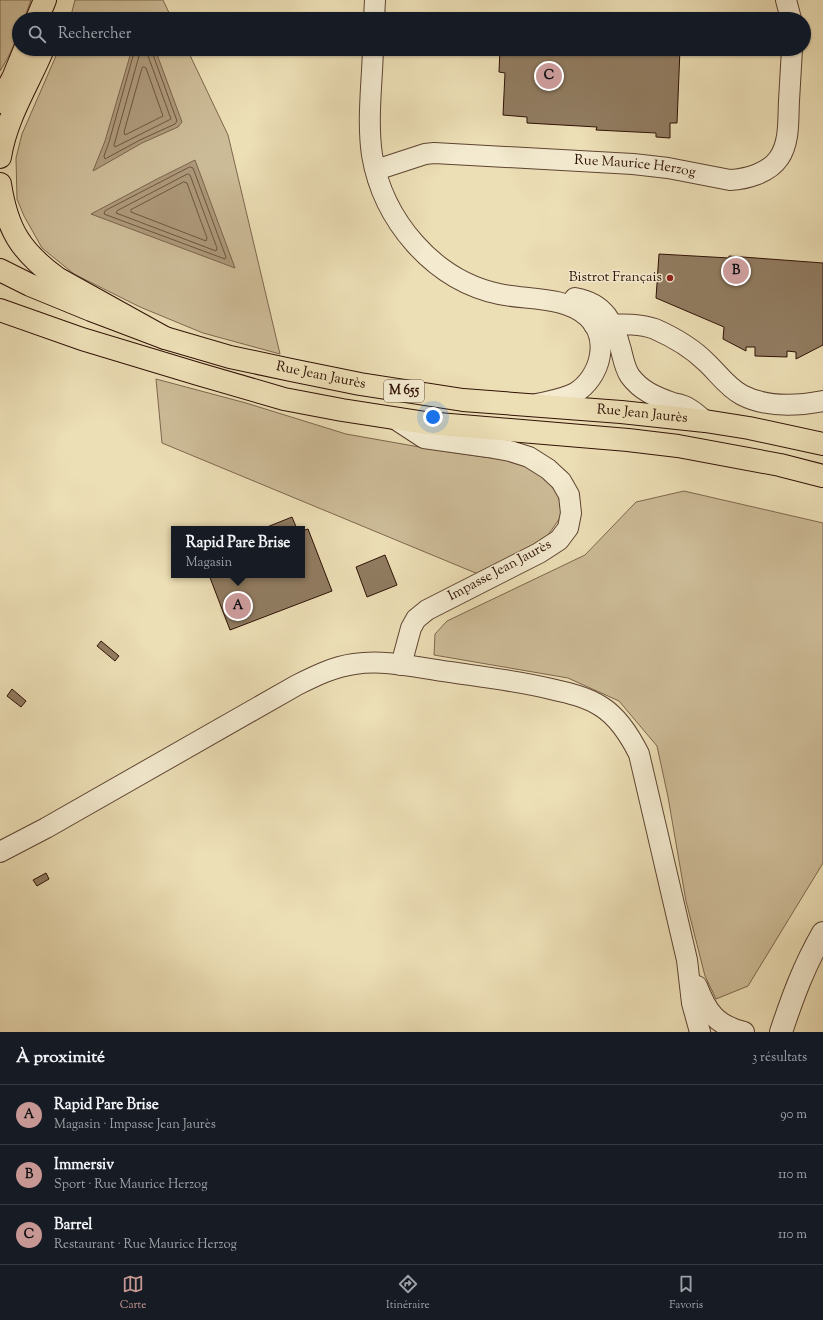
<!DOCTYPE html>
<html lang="fr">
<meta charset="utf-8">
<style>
:root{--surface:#171b24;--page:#242831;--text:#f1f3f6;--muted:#9ea1a6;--line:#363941;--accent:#c59692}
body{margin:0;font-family:"Sorts Mill Goudy",serif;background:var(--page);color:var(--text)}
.you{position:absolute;left:433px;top:417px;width:14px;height:14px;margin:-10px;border:3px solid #fff;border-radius:50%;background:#1a73e8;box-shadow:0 0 0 6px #1a73e833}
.badge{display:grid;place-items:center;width:26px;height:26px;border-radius:50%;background:var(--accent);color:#111;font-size:13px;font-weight:700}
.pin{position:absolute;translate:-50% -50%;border:2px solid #fff;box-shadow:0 1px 4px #0006}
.popup{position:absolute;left:171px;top:526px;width:134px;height:52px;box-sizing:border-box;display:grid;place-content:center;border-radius:0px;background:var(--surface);filter:drop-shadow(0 1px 3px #0005);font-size:13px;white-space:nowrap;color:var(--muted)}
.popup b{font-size:15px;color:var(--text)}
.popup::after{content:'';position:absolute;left:50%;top:100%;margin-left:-8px;border:8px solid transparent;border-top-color:var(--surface)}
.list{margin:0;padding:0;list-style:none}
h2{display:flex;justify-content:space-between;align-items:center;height:52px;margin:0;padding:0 16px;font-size:17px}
h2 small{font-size:13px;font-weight:400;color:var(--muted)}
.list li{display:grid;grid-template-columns:26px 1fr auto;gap:12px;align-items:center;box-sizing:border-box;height:60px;padding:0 16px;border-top:1px solid var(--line)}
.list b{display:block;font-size:15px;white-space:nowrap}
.list p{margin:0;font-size:13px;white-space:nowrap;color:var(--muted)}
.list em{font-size:13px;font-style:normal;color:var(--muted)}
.icon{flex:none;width:22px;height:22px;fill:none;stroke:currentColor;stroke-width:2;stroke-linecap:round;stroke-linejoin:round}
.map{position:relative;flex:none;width:823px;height:1032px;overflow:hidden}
.search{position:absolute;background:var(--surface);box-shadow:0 1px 3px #0004;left:12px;right:12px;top:12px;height:44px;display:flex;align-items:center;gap:10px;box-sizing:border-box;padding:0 14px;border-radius:22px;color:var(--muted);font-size:15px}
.sheet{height:232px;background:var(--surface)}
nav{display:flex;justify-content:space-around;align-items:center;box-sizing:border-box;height:56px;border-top:1px solid var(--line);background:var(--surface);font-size:11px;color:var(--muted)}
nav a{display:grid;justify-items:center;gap:2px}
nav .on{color:var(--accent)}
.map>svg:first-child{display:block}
.green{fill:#ccbb97;stroke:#7e664e}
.water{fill:#ac9879;stroke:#7a624b}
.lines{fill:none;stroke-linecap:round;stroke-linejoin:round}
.shore{stroke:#6e543f;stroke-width:1}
.building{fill:#917c61;stroke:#2f1105}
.minor-casing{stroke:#5e4431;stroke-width:22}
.tertiary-casing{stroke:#5e4431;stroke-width:24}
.primary-casing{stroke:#2f1105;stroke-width:24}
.motorway-casing{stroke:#2f1105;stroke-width:24}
.minor{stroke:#f3eacf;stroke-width:20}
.tertiary{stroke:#f3eacf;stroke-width:22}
.primary{stroke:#ecdeb5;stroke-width:22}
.motorway{stroke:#ecdeb5;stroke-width:22}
.poi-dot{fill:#8f2418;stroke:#f3eacf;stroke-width:1.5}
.labels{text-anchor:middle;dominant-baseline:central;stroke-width:3;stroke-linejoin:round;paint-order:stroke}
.shield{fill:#f3eacf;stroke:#6a5242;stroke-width:1}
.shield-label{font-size:13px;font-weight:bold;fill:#2f1105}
.street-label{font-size:14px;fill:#2f1105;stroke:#f3eacf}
.poi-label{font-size:14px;fill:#2f1105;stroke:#f3eacf;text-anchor:end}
</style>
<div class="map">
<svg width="823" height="1032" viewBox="0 0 823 1032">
<rect width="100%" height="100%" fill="#ecdeb5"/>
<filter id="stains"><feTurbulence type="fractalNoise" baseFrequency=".005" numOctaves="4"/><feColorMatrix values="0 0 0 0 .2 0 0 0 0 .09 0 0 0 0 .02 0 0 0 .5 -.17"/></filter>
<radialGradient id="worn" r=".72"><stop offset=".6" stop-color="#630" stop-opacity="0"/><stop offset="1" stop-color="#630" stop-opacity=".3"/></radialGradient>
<!-- green -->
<path class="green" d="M0,0H31L24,19H19C19,38 10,55 0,71Z
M75,0H163L172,19H70Z
M59,49H187L228,135L280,354L203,333L140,307L74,274L42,248L24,216L17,199L16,158L22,134Z
M156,379L246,403L346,434L442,451L519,462L540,473L558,494L562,515L548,535L532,547L478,574L162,443Z
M684,491L823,523V863L748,986L716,999L705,976L686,901L668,797L657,746L619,701L568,678L434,655L435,634L447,621L585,555L636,502Z"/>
<!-- water -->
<path class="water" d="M132,49H155L182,122L178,127L142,143L93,171L105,141Z
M195,160L235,268L91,214L157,179Z"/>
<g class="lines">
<!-- shore -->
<path class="shore" d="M135,49L109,142L104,156L105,159L140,140L175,124L177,121L151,49
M141,49L114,145L115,147L171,119L147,53L146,49
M144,67L146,68L163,116L125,135L124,132L142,68Z
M190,167L193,168L226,257L225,259L104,214L105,211Z
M188,174L190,175L217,248L216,251L116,213L117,211Z
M184,182L187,183L207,238L206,241L131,212V210Z"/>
</g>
<!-- building -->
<path class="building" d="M500,49H680L677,123H670V138L656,137V133L596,130L597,127L527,123V117L503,115L505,73L499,72Z
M659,254L729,258V256L823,263V345L796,359V352L787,351V357L755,356V347H746V351L723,339L724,327L656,298Z
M292,517L297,529H262Z
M308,529L332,591L230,630L209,575H302V531Z
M385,555L397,585L367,597L356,567Z
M101,641L119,656L115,661L97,646Z
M12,689L26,701L21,707L7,696Z
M46,873L49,879L37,886L33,880Z"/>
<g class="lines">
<defs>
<g id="minor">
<path d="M786,0L791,19"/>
<path d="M374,19L375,0"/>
<path d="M373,49C372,84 367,120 372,155C383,220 433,280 499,294C527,300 566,296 588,317C611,339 600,378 575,393C564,399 550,401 537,404"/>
<path id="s1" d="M376,170L425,154L434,153L633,164L668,168L730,180C747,179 769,173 779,158C790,142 788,119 789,101C790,84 791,66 792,49"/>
<path d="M575,298C605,303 614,323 621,350C623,358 625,369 630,376C641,391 656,397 673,403C678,404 684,405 688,408C694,411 700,417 705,421"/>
<path d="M594,325C614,325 636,322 655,329C673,337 692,348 706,362C718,373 727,387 742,395C767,408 797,406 823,401"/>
<path d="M395,419L424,438L488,447L510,451L529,457L548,469L561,481L569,495L571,513L568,528L559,540L539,553L427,610L416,619L411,628L401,665"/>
<path d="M0,852L46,828L297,685C315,676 333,667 354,664C386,659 418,668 450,672C484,677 518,681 551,689C569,693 587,697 602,707C619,718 630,736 639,754L687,960L692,1003L700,1032"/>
<path d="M697,986C707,1012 716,1025 744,1032"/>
</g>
<path id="tertiary" d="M781,1032C793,996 804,966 823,933"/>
<g id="primary">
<path id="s2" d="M0,270L30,285L91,310L165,338L230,357L291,370L360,384L463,400L621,412L705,421L749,428L823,444"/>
<path d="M0,310L82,339L198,374L284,399L342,410L426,423L628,440L678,446L780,465L823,476"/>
</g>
<path id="motorway" d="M37,19L45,0
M0,102L13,78L25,49
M0,157C6,118 28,85 43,49
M0,184C7,229 20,251 57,278L165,338"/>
</defs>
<!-- minor casing -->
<use href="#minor" class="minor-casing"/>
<!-- tertiary casing -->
<use href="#tertiary" class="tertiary-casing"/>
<!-- primary casing -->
<use href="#primary" class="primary-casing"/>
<!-- motorway casing -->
<use href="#motorway" class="motorway-casing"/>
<!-- minor -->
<use href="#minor" class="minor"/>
<!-- tertiary -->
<use href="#tertiary" class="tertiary"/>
<!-- primary -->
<use href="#primary" class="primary"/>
<!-- motorway -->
<use href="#motorway" class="motorway"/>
</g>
<!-- markers -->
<circle class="poi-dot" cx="670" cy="278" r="4"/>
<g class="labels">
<!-- shield labels -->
<rect class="shield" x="384" y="380" width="40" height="22" rx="3"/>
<g class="shield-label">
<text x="404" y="391">M 655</text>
</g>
<!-- street labels -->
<g class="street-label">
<text stroke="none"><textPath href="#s1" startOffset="262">Rue Maurice Herzog</textPath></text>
<text stroke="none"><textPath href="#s2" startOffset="339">Rue Jean Jaurès</textPath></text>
<text stroke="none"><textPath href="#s2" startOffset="663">Rue Jean Jaurès</textPath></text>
<text transform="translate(500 571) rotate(-28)">Impasse Jean Jaurès</text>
</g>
<!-- poi labels -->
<g class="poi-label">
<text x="662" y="278">Bistrot Français</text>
</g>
</g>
<rect width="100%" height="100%" filter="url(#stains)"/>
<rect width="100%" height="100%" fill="url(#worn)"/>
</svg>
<div class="you"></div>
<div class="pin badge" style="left:238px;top:606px">A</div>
<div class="popup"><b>Rapid Pare Brise</b>Magasin</div>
<div class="pin badge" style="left:736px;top:271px">B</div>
<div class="pin badge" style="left:549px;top:76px">C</div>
<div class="search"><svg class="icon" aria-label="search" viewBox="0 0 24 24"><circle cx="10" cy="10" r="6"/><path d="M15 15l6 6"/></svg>Rechercher</div>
</div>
<section class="sheet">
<h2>À proximité<small>3 résultats</small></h2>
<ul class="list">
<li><span class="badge">A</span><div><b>Rapid Pare Brise</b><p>Magasin · Impasse Jean Jaurès</p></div><em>90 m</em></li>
<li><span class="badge">B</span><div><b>Immersiv</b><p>Sport · Rue Maurice Herzog</p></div><em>110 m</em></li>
<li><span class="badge">C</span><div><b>Barrel</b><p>Restaurant · Rue Maurice Herzog</p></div><em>110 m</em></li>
</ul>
</section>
<nav>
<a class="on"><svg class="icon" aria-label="map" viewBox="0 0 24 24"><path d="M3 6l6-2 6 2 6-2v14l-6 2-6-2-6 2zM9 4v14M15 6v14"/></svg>Carte</a>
<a><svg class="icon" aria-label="directions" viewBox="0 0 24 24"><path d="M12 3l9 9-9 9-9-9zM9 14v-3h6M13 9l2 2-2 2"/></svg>Itinéraire</a>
<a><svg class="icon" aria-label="saved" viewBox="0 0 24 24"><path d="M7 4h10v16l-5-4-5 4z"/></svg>Favoris</a>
</nav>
